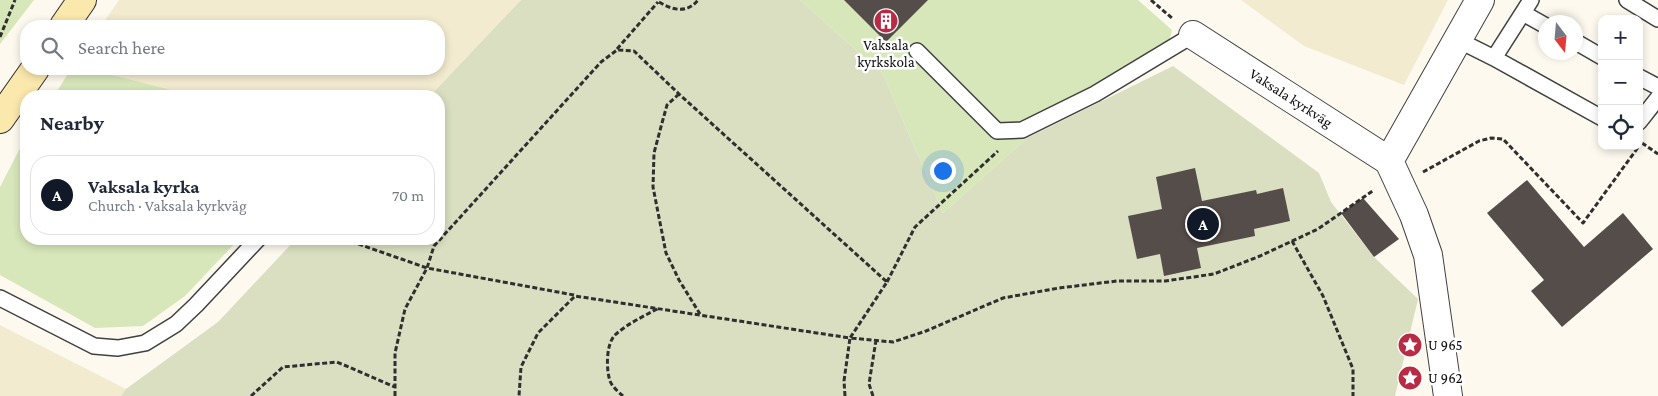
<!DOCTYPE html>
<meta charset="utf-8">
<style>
:root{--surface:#fff;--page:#f2f2f3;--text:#1f2937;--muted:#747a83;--line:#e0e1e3;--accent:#111827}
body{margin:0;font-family:"Crimson Pro",serif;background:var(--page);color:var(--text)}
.controls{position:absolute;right:15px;top:15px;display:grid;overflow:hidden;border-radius:10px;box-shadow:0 2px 8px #0003}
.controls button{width:45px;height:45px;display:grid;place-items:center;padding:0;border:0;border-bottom:1px solid var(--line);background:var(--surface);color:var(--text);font:25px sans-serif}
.compass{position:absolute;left:1538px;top:15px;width:45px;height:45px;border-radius:50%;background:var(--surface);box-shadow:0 2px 8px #0003;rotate:164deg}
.you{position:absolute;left:942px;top:170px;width:18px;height:18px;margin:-12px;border:4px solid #fff;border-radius:50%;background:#1a73e8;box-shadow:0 0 0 8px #1a73e833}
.badge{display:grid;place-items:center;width:32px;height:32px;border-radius:50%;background:var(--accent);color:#fff;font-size:16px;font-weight:700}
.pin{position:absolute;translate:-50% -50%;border:2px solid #fff;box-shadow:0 1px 5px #0006}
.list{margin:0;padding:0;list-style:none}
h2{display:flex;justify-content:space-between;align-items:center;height:65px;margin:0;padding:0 20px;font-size:21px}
h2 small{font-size:16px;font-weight:400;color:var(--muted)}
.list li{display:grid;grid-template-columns:32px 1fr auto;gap:15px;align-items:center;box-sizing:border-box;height:80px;margin:0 10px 10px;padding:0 10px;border:1px solid var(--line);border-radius:20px}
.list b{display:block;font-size:19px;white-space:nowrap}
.list p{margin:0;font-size:16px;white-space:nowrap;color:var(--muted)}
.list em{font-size:16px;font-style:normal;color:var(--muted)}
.icon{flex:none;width:28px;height:28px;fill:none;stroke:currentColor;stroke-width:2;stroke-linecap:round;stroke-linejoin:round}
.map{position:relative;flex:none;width:1658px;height:396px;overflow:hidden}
.search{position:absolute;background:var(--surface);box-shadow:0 2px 8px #0003;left:20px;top:20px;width:425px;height:55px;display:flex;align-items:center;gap:12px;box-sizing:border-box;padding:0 18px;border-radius:20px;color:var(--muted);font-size:19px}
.panel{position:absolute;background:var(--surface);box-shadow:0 2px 8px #0003;left:20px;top:90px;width:425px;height:155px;border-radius:20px}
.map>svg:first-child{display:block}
.farmland{fill:#f3ebd0}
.green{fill:#d7e7ba}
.cemetery{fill:#d9dfc0}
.building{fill:#554d4a}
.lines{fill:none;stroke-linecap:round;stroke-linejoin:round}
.lane-casing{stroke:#404040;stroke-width:18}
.street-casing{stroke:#404040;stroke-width:30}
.secondary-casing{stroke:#2f2f2f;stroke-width:30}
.path{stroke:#2f2f2f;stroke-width:3;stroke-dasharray:5 2.5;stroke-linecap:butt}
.lane{stroke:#fff;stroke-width:15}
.street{stroke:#fff;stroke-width:28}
.secondary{stroke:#fbe8ac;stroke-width:28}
.labels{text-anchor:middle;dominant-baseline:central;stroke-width:5;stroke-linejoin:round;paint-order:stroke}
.poi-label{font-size:15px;fill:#0d0d0d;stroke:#fff;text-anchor:start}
.street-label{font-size:15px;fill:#0d0d0d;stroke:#fff}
</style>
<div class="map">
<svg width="1658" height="396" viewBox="0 0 1658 396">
<rect width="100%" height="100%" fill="#fef9ee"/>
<!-- farmland -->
<path class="farmland" d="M119,0H521L430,96H191L184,93L88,69H439V26H101Z
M1241,0H1448L1404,85L1304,46Z
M0,325L126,389L121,396H0Z"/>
<!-- green -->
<path class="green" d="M0,0H34L0,44Z
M800,0H1138L1172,30L1169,42L1027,138L943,213L883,74Z
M71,69H88L184,93L191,96H54Z
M26,139V239H239L185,296L143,326L95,328L0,275V187L17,154Z"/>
<!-- cemetery -->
<path class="cemetery" d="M521,0H800L883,74L943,213L1027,138L1173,66L1319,173L1331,202L1374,257L1418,299L1395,396H121L126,389L218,322L296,239H439V96H430Z"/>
<!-- building -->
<path class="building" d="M844,0H928L886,42Z
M1195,168L1202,201L1256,190L1257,194L1283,188L1290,221L1254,229L1255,236L1197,248L1201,268L1164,276L1160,254L1137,259L1128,216L1162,209L1156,177Z
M1527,180L1584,247L1623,213L1653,249L1562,327L1531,291L1544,280L1487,213Z
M1363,198L1399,239L1374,257L1341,213Z"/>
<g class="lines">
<defs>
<path id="lane" d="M1627,0L1658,19
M1523,13L1546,26
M1458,40L1494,58L1602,118
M1576,42L1602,57
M917,51L997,131L1022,130L1095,94L1193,35
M1494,58L1531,0
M1639,77L1658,87
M1639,122L1658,98
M0,298L94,346L118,348L145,343L176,324L196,305L258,239"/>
<path id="street" d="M1193,35L1389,161
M1448,396L1428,255L1414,215L1389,161L1480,0"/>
<path id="secondary" d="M64,26L82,0
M0,119L35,69"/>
</defs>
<!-- lane casing -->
<use href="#lane" class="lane-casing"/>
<!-- street casing -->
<use href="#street" class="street-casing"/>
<!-- secondary casing -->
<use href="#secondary" class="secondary-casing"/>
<!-- path -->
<path class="path" d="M1151,0L1173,19
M659,2C672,10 687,14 698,0
M0,37L15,0
M617,49L658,2
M679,94L667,105L662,123L654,153L653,187L666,253L679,280L700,314
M1642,143L1658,154
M1423,172L1479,141L1491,138L1503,139L1583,223L1639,146
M344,239L427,268L574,295
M1292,241L1323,296L1353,369V396
M887,282L915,227L998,151
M251,396L283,367L337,362L395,387
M395,396V353L405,309L427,268L434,246L601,62L617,50L634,51L679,94L887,282L850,338L575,296L538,333L521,367L519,396
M623,396C618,392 612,386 610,381C606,369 606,344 615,335C627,324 644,316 659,308
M845,396L844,381L850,338L893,342L926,331L1003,298L1059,288L1117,281H1165L1214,274L1260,256L1318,229L1374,190
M873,396L869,384L876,340"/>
<!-- lane -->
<use href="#lane" class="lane"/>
<!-- street -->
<use href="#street" class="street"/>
<!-- secondary -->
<use href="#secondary" class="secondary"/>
</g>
<!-- icons -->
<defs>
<symbol id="building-disc" viewBox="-11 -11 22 22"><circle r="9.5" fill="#b72c44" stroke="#fff"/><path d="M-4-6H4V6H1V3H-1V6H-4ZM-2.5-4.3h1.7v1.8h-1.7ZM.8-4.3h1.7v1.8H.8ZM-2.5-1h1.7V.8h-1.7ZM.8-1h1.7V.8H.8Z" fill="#fff"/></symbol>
<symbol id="sight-disc" viewBox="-11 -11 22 22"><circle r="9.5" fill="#b72c44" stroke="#fff"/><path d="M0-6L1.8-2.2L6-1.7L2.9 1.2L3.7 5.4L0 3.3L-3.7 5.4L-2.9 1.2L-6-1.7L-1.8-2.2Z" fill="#fff"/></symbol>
</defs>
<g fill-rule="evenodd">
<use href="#building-disc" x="872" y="7" width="28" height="28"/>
<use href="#sight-disc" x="1396" y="331" width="28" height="28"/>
<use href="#sight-disc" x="1396" y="364" width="28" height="28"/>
</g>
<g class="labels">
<!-- poi labels -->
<g class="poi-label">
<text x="886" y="45" text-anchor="middle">Vaksala<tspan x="886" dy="17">kyrkskola</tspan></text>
<text x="1428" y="345">U 965</text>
<text x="1428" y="378">U 962</text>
</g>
<!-- street labels -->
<g class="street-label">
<text transform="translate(1291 98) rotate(33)">Vaksala kyrkväg</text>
</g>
</g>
</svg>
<div class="controls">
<button>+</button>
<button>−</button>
<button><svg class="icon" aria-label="locate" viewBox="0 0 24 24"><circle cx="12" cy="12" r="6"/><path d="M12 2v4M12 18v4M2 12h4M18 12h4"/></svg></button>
</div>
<svg class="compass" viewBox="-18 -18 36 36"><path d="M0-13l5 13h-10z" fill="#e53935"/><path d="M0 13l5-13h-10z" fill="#747a83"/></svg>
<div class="you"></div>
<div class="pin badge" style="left:1203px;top:224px">A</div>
<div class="search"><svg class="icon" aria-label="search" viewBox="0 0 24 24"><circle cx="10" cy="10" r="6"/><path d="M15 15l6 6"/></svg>Search here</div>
<section class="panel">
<h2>Nearby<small></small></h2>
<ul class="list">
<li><span class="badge">A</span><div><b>Vaksala kyrka</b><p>Church · Vaksala kyrkväg</p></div><em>70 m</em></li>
</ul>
</section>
</div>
